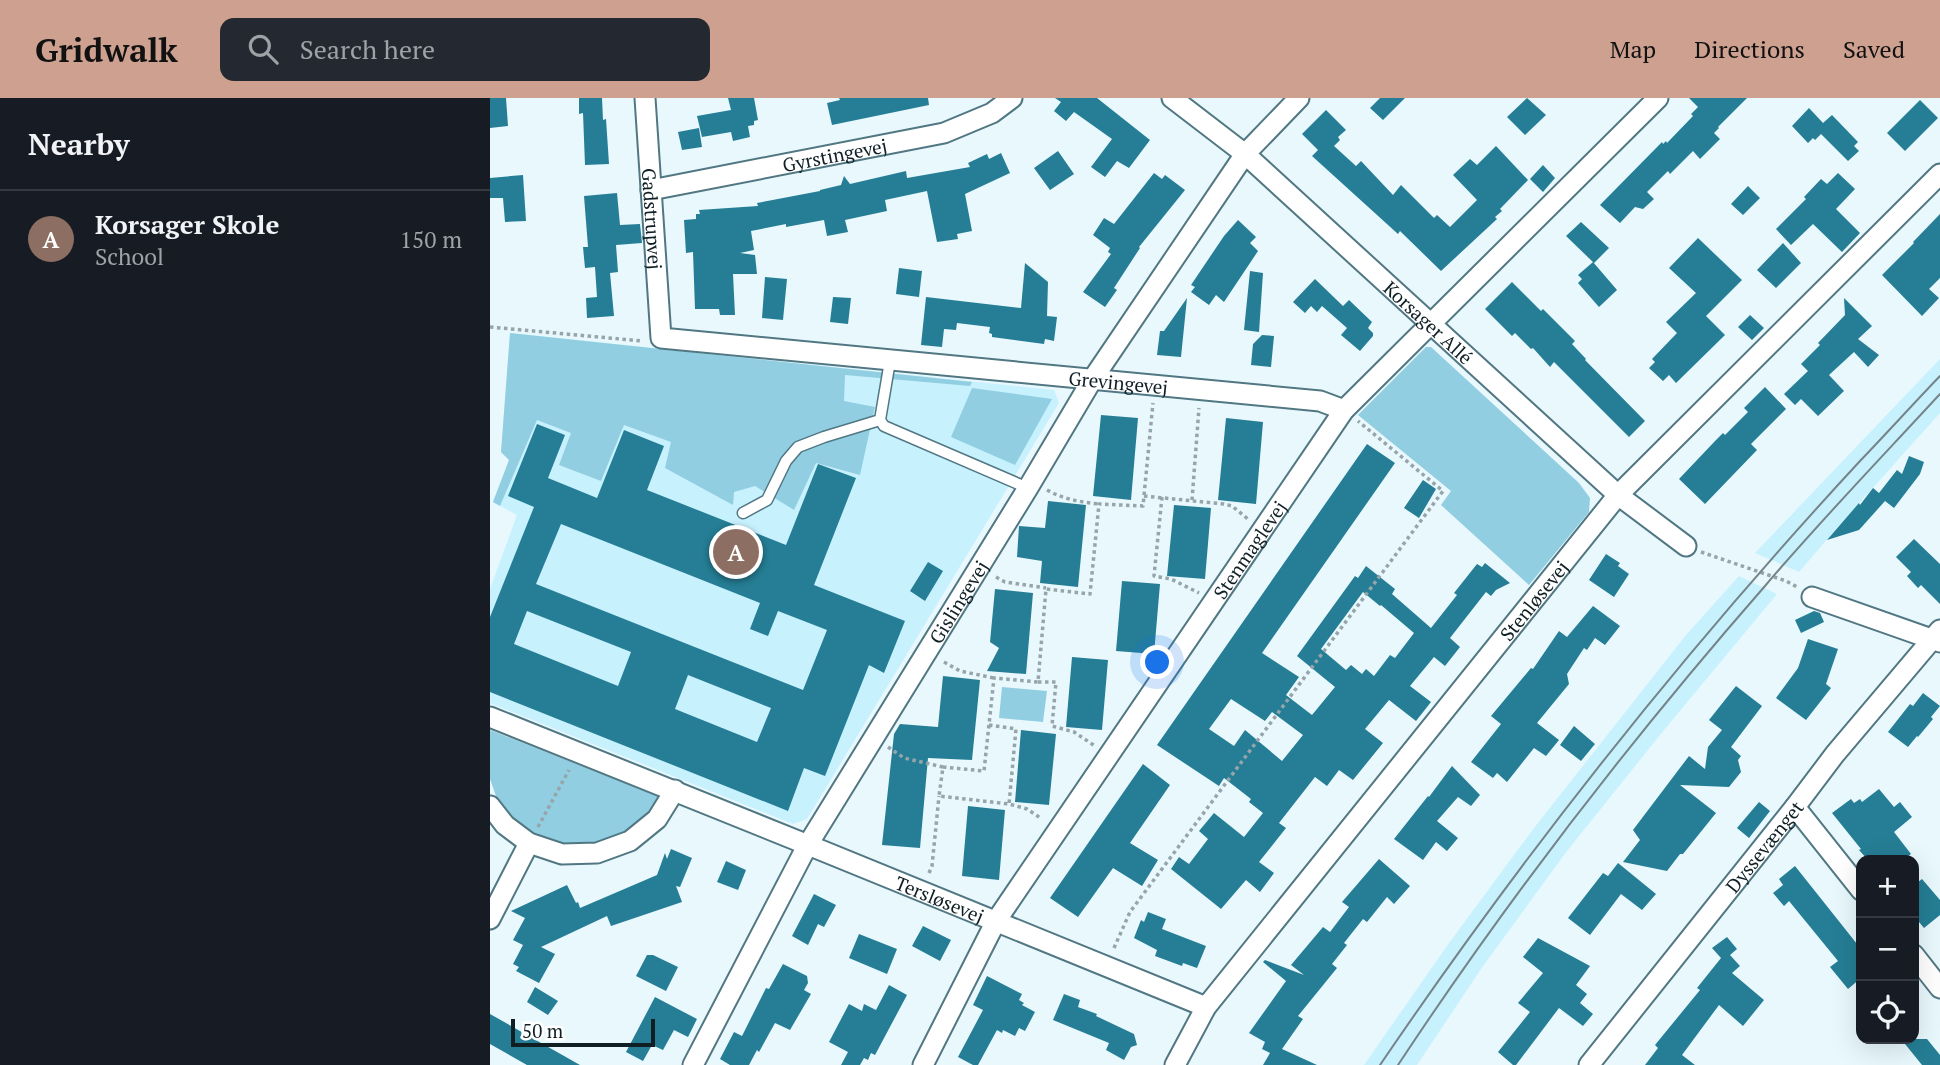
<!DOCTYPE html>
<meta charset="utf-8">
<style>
:root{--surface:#171b24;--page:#242831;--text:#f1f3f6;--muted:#9ea1a6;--line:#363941;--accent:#cda08f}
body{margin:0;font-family:"PT Serif",serif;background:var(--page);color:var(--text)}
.controls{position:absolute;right:21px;bottom:21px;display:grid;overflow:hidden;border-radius:14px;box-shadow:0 7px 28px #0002}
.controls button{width:63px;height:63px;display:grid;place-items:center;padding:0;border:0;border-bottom:2px solid var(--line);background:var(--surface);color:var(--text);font:35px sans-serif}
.scale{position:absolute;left:21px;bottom:18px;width:144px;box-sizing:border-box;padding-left:7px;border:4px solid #0f1f24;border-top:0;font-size:19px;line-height:24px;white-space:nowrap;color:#0f1f24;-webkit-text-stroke:5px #fff;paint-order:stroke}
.you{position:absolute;left:668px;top:565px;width:24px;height:24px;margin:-18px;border:5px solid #fff;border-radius:50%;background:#1a73e8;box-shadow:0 0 0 10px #1a73e833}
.badge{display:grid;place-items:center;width:46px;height:46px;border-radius:50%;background:var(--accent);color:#fff;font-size:23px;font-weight:700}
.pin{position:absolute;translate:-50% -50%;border:4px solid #fff;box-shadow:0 2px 7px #0006}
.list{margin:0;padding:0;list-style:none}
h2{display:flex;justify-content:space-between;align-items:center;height:91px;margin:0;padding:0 28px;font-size:30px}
h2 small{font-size:23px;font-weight:400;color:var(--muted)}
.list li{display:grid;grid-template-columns:46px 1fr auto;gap:21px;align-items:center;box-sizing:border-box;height:98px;padding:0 28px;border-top:2px solid var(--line)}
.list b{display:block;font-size:26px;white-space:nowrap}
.list p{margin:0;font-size:23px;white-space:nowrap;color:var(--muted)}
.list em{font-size:23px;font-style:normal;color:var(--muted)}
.icon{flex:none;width:38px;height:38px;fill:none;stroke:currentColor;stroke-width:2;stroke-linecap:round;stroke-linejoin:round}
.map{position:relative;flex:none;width:1450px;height:967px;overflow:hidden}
header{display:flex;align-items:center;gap:42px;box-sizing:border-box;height:98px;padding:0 35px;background:var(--accent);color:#111}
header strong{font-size:33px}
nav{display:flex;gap:38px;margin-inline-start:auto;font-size:24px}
.search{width:490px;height:63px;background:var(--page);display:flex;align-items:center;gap:18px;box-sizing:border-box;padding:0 24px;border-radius:14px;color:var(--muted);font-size:26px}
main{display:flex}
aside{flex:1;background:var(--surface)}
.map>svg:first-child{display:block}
.built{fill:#c8f1fe}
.green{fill:#91cee1}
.building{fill:#257e95;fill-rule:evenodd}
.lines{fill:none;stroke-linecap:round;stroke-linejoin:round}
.service-casing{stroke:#517783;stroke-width:13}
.minor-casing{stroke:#517783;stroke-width:23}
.path{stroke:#95a5aa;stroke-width:3.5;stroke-dasharray:3.5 3.5;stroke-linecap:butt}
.service{stroke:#fff;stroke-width:10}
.minor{stroke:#fff;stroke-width:19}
.tram{stroke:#748489;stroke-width:2}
.labels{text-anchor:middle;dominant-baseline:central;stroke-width:5;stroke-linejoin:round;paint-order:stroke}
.street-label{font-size:19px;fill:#0f1f24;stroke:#fff}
</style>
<header>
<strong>Gridwalk</strong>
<div class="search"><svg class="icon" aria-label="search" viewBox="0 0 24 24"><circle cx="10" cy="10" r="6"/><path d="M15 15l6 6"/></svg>Search here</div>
<nav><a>Map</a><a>Directions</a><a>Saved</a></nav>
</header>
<main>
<aside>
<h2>Nearby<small></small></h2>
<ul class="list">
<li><span class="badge" style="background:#8d6e63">A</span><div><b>Korsager Skole</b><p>School</p></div><em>150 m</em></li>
</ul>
</aside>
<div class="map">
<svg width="1450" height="967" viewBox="0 0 1450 967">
<rect width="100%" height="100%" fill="#e8f8fd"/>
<!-- built -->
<path class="built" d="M20,235L564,292L569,305L317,721L303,726L0,605V491L27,417L3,404L19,362L11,354Z
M1450,261V315L1345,432L1309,474L1265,455Z
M1249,478L1287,496L1174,632L1077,753L993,868L927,967H874L959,845L1044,730L1196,537Z"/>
<!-- green -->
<path class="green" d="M20,235L482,284L480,288L355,277L354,303L385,309L370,377L326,365L304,412L265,388L244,394L243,407L175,370L181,344L134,327L111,383L69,367L81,335L47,322L10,408L3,404L19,362L11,354Z
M936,249H941L1089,385L1100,400L1099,414L1039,487L951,407L961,393L868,317Z
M482,290L562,301L525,367L461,339Z
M512,589L557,593L553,624L509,620Z
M0,632L170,699L163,713L135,734L104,746L73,748L44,737L20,721L7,701L0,681Z"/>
<!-- building -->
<path class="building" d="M0,0H16L18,28L0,30Z
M89,0H112L113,22L116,21L119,66L95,67L93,15L89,16Z
M238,0H264L268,22L264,23V27L258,28L260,39L243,43L241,34L212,39L207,18L241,12Z
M349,0H438L439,7L342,27L337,5L350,2Z
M565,0H607L660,42L639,70L627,63L615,79L601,69L622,41L584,14L576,23L564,13L571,4Z
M890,0H915L893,22L880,10Z
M1037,0L1056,17L1035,37L1017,19Z
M1199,0H1257L1228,29L1229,30L1224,35L1230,41L1210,61L1203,53L1180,76L1178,73L1157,94L1164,101L1153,111L1145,109L1130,125L1110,107L1172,44L1173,46L1176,43L1177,45L1203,18L1201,16L1208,9Z
M1430,2L1448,20L1415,53L1397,35Z
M1319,10L1333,25L1342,17L1368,44L1364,48L1369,53L1358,63L1331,36L1325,42L1323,40L1318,45L1302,28Z
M836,12L856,32L848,39L850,42L844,48L866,68L871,63L903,97L911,87L944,120L947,117L960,129L987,102L963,77L980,61L987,67L1006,48L1038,82L1010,111L1012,113L1005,119L1007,121L951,173L910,133L908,136L822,58L828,52L812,36Z
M209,30L212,49L192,52L188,34Z
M568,53L584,76L560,92L544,70Z
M511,55L520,75L475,96L482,133L467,136L468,141L447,144L437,93L395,102L397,113L355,122L358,134L337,138L334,122L296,129V126L261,133L264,152L250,155L265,157L267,176H243L245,217H230L229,211H205L203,154L196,155L194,122L206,121V116H210L209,112L268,108L267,105L330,93V92L351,87L354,78L360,86L416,73L417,80L480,69L478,65L497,56L499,61Z
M1053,67L1065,80L1053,94L1040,81Z
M664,75L672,81L675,77L695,92L649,149L650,150L624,190L627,192L615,209L593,194L621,156L618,154L620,150L603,137L614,120L624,126Z
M1348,75L1365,91L1346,111L1370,135L1352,154L1323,126L1301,147L1286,131L1316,101L1314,99L1331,81L1337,86Z
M33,77L36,123L15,124L13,100H0V80Z
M1258,88L1270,100L1253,117L1241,106Z
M127,95L130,127L150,126L152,145L126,147L128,174L120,175L124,218L97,220L96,200L107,199L105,169L95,170L93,149H98L94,98Z
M1450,116V180L1439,191L1449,200L1432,218L1392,177L1424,145L1423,144Z
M748,122L766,139L760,145L768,153L734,204L726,197L719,207L701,194L705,189L701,187L734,138Z
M1091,124L1119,150L1104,165L1076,138Z
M1208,140L1252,182L1216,218L1235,237L1186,285L1179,277L1173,283L1159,270L1165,264L1162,261L1187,235L1176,224L1206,195L1179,170Z
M1293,145L1311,165L1286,190L1267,172Z
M1103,164L1127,192L1109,209L1088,185L1092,181L1088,177Z
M535,165L558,184L557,218L567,219L564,243L555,241L554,246L502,239V236L499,235L500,229L467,225L466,232L454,231L452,249L431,247L436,199L531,210Z
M409,170L432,173L429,199L406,196Z
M760,173L773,175L769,234L754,232Z
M275,179L297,181L293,222L272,220Z
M825,181L853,208L859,202L882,224L878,230L883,235V238L870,253L851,237L857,230L832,208L827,214L821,208L815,215L803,204Z
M1022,184L1051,213L1053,211L1085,243L1082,246L1096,261L1095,262L1155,323L1139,339L1064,264L1060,269L1043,250L1041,251L1025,235L1022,238L995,211Z
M343,199L361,200L358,226L340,224Z
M697,200L691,259L667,257L670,233H674Z
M1354,200L1382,228L1368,241L1389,257L1378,269L1364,254L1339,277L1354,293L1328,318L1311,301L1305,307L1294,296L1318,273L1311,266L1330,247L1328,245L1355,217Z
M1260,217L1274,230L1262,242L1248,229Z
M772,237L784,238L781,269L761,267L763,246Z
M1275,289L1296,311L1261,346L1267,352L1215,406L1189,381L1226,342L1233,335L1235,337L1258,314L1254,310Z
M611,317L648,320L641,402L603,398Z
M736,320L773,324L766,406L728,402Z
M47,326L75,337L58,380L107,400L134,332L174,348L157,392L296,447L328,366L366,380L324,487L415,523L394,575L379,567L335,678L314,670L298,713L0,594V519L44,409L18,398ZM71,426L270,505L260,531L278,538L288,513L337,532L313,592L46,486ZM37,513L141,554L128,588L24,546ZM198,577L281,610L267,644L185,611Z
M877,346L905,365L772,555L809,579L796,597L822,617L845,589L807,558L865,478L868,480L876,468L905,491L902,496L941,530L967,497L964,495L987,466L992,469L995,465L1020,485L1006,492L1001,498L996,494L960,540L970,549L955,568L944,559L920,588L941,604L926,623L899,602L875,631L893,645L863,682L849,672L837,688L825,679L789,725L796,730L769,764L784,775L770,794L756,782L731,811L681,771L689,759L699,766L718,741L709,733L724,715L754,739L773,715L759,704L761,701L734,680L729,688L667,647ZM873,494L890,508L891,507L924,535L905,560L900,557L884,578L876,571L872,576L861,567L856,572L831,551ZM741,601L775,623L782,614L813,637L792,663L755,632L744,648L719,631Z
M1419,358L1434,364L1430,376L1404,410L1395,403L1369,432L1337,442L1369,405L1370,407L1383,390L1389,395L1407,372L1412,376Z
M933,382L946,391L929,420L914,410Z
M558,403L596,407L588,489L550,485L552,463L527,459L529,428L555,430Z
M684,407L721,410L715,481L677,478Z
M1424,441L1450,466V506L1431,487L1428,490L1417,478L1421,474L1406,459Z
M1116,456L1130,465L1128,468L1139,476L1124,499L1099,482Z
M438,464L453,473L435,503L420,493Z
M632,483L670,486L664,556L626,553Z
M505,491L543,495L536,576L497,573L509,550L500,544Z
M1103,508L1130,528L1115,547L1105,540L1097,552L1094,550L1077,576L1079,586L1047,625L1069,642L1056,658L1044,650L1017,684L1007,675L1003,680L981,664L1011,626L1001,618L1041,570L1043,571L1069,533L1077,539Z
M1324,513L1330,515L1334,524L1311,535L1305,522Z
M1318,541L1348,551L1336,586L1341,590L1316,622L1286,600L1308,570Z
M582,559L618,562L612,632L576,629Z
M453,578L490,582L482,662L438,660L430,750L392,747L404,636L410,626L448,629Z
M1246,588L1272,608L1241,649L1251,658L1248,662L1251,674L1239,689L1190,687L1226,715L1193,756H1190L1177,773L1133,764L1150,742L1143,732L1199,658L1215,671L1218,649L1232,632L1219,622Z
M1433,595L1450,608L1441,619L1443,621L1428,639L1427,638L1418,649L1398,634L1420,606L1423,608Z
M1084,628L1105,646L1091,663L1070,647Z
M531,632L566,636L559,707L525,704Z
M653,666L680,687L640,745L668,762L652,788L623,770L588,819L560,800Z
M962,668L990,697L981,708L968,699L947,723L968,740L957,753L946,744L933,762L904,741L938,698L939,699Z
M1389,691L1404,709L1410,704L1422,719L1404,734L1421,756L1413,762H1378L1369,752L1371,751L1342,715L1361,701L1364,705L1370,701L1372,704Z
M1269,704L1280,713L1259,740L1247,730Z
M478,708L515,712L509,782L472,778Z
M181,751L202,760L190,789L186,788L192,804L121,828L117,818L51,849L65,856L49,885L26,873L29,869L23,866L33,847L23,842L35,820L21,813L77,787L86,805L88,804L90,810L167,777L175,755L177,761Z
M889,761L920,788L904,806L897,799L877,824L873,821L854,845L857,847L842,866L847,870L808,918L813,921L792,951L827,967H773L780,955L772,951L775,944L759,935L796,883L773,864L775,862L814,877L801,867L833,829L840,834L859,809L852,804Z
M236,763L256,772L248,792L227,784Z
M1128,765L1166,796L1152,812L1131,796L1100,837L1078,820L1113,775L1118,778Z
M1305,768L1371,851V880L1358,891L1340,869L1348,863L1299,803L1294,808L1283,795L1293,787L1289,781Z
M1432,781L1450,802V817L1434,830L1424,818V787Z
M324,796L346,807L334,829L328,826L318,847L302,838Z
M658,814L676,821L672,831L716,848L707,870L693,865L692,868L665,858L667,852L644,840L651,822L654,824Z
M433,828L461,842L450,863L422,848Z
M369,836L407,851L397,876L359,860Z
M1237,839L1247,851L1240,857L1250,868L1242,875L1274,902L1253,928L1229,907L1192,957L1205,967H1155L1168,950L1165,947L1210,892L1207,890L1231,860L1222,850Z
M1048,840L1100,868L1086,887L1097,896L1090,905L1103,916L1093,928L1069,910L1026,967H1023L1008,954L1040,914L1028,905L1053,875L1033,859Z
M157,857H163L188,869L176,893L146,878Z
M293,866L317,878L318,885L314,892L321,896L300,932L285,925L269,954L267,952L259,967H240L230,961L244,934L252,938L276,890L279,891Z
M497,878L532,896L529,902L534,905L532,907L545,914L535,933L529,930L525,938L513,932L512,935L507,932L488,967H483L468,959L493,912L483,907Z
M399,887L417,897L385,957L381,955L378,962L374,960L370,967H351L358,954L339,944L359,906L372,913L374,906L386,912Z
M45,889L68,903L58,917L37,904Z
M574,896L590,902L588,909L607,916L606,918L644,936L647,947L641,949L634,962L616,952L619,945L563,922Z
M165,899L207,921L198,939L184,932L173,952L162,947L153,963L136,954Z
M0,916L37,937L90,967H37L0,946Z
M1411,941H1437L1450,957V967H1432Z"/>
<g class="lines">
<defs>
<path id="service" d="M390,322L394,328L538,390
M253,415L277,402L296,363L308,349L334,339L390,322L400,263"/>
<g id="minor">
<path id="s1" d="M155,0L171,240L830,303L854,312"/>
<path id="s2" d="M682,0L755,56L1128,397L1196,448"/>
<path id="s3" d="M161,92L454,35L502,15L522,0"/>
<path d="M1322,499L1450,544"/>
<path id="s4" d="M0,619C239,714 478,812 716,909"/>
<path d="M0,708L15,727L39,745L72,756L107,755L140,743L167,721L185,692"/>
<path d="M1305,709L1371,792"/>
<path d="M0,821L39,745"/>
<path d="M1424,857L1450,890"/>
<path id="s5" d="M203,967L317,748L538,390L602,282L755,56L809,0"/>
<path id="s6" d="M433,967L506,823L854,312L1168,0"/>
<path id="s7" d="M685,967L716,909L1128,397L1450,76"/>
<path id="s8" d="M1099,967L1305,709L1345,656L1450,532"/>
</g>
</defs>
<!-- service casing -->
<use href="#service" class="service-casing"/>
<!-- minor casing -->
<use href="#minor" class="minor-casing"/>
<!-- path -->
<path class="path" d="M0,229L152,243
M557,392C573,401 590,404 609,406
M654,398L734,406L742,408L758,421
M672,399L664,478L681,481L709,495
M702,402L709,310
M1211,454L1296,483L1309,490
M506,479L515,484L556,490
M454,564L470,573L504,580
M548,584H566L562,628L584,634L605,648
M499,627L526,631L519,706
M398,649L414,660L453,669L449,698L519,706L537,711L552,721
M453,669L494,673L504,580L548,584L556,491L600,496L609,406L653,408L663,305
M48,729L79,672
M439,775L442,768L449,698
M624,850L640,814L953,393L868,323"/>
<!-- service -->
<use href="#service" class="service"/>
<!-- minor -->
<use href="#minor" class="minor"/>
<!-- tram -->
<path class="tram" d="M890,967C1035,754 1195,552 1370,363C1397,335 1423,306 1450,278
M908,967C1019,799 1143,639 1275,488C1331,422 1391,360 1450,296"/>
</g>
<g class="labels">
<!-- street labels -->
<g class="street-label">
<text stroke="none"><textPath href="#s3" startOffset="187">Gyrstingevej</textPath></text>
<text stroke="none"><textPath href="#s1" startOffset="121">Gadstrupvej</textPath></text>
<text stroke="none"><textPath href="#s2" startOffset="341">Korsager Allé</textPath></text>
<text stroke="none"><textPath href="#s1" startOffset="700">Grevingevej</textPath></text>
<text stroke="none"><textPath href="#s6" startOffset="611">Stenmaglevej</textPath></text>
<text stroke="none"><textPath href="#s7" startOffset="588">Stenløsevej</textPath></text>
<text stroke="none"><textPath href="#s5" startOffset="534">Gislingevej</textPath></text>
<text stroke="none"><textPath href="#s8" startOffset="280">Dyssevænget</textPath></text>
<text stroke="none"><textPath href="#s4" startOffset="485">Tersløsevej</textPath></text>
</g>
</g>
</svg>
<div class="controls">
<button>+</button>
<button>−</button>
<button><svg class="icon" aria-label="locate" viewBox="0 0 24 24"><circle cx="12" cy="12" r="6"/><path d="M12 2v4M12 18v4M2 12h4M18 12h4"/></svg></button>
</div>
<div class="scale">50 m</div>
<div class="you"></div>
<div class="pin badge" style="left:246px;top:454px;background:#8d6e63">A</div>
</div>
</main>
